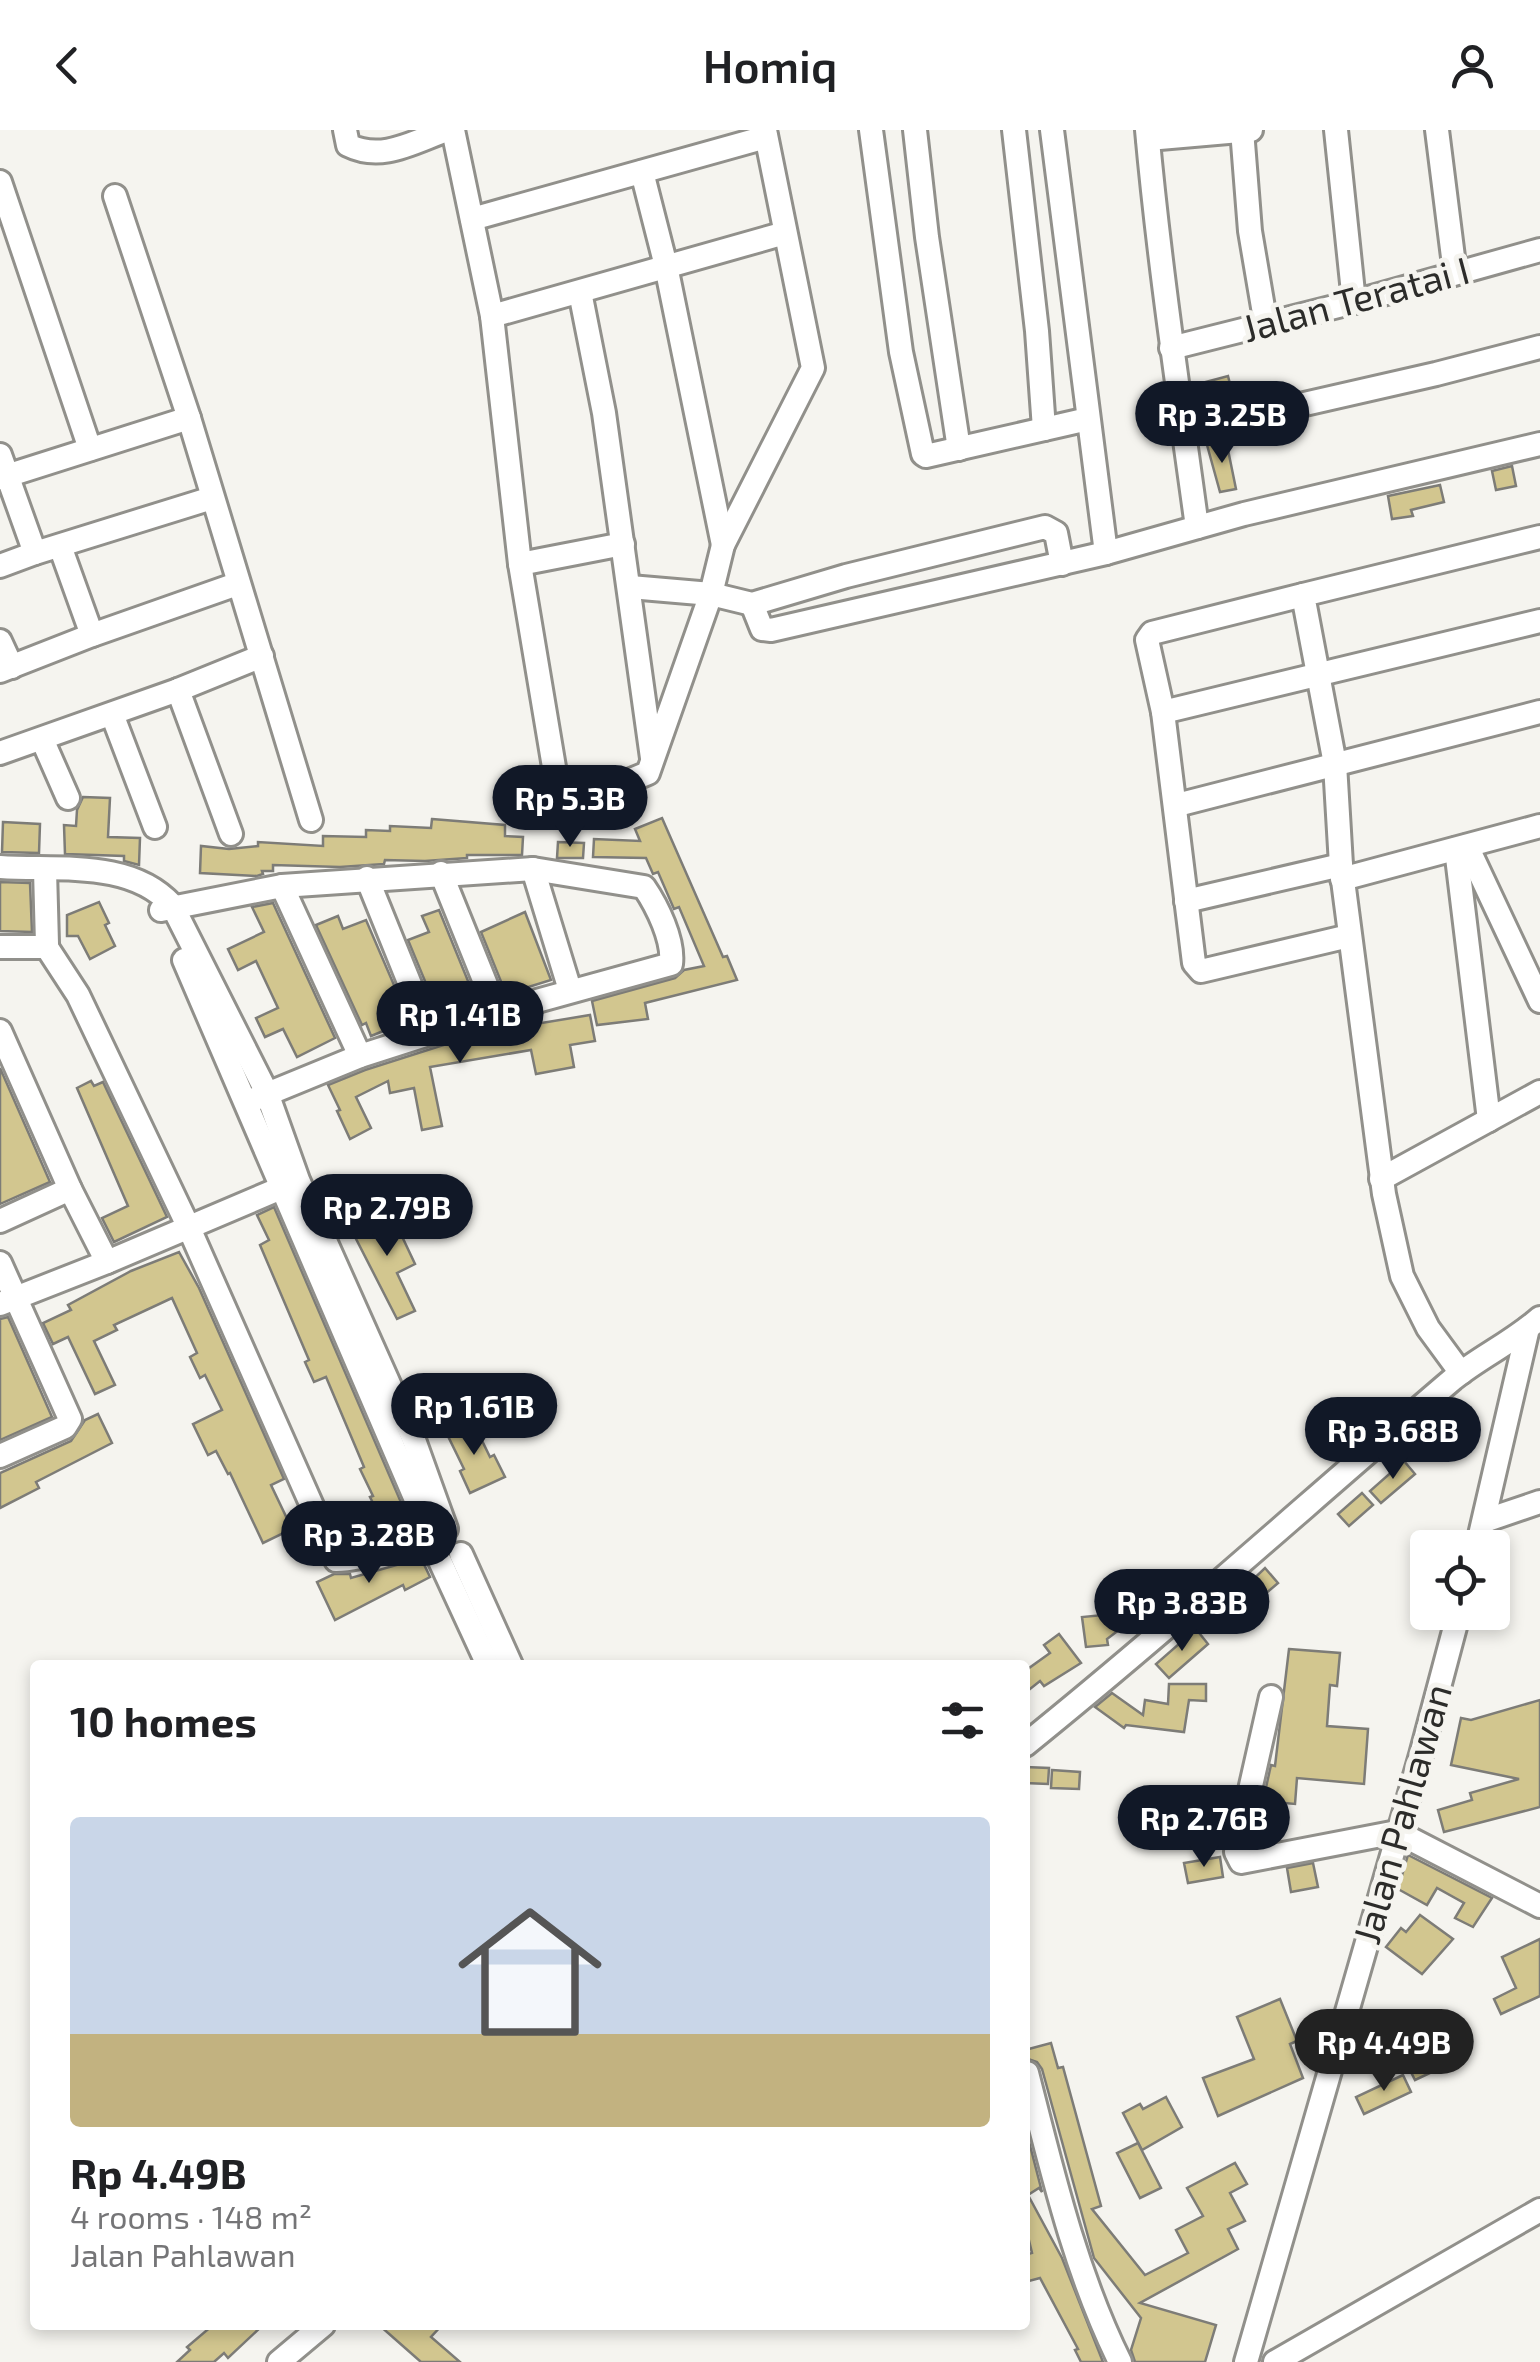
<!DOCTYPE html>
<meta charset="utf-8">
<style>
body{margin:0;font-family:"Exo 2",sans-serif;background:#f6f6f6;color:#202124;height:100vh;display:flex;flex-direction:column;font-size:38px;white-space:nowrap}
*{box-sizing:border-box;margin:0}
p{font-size:32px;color:#757577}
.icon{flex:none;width:55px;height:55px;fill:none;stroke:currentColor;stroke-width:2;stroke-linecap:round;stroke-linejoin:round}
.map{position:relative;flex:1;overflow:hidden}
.drawer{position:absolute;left:30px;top:1530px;width:1000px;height:670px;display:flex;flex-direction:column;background:#fff;border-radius:10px;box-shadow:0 5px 15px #0003}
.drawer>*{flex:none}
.buttons{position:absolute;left:1410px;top:1400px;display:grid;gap:20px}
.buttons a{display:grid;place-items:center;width:100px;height:100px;border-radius:10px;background:#fff;box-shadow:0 5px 15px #0003;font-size:50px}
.price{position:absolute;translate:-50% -85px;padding:0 22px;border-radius:35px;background:#111827;color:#fff;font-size:32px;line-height:65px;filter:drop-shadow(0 2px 5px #0008)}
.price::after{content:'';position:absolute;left:50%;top:60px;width:30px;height:22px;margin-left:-15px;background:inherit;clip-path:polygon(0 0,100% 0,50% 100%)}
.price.on{background:#222;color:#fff}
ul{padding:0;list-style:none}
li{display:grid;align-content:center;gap:20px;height:530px;padding:0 40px}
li+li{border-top:2px solid #e0e0e0}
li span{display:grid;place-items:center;height:310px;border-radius:10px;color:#555}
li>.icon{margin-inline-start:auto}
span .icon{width:180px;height:180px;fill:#fffc;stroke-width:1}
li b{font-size:42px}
h2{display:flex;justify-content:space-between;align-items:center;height:120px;padding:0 40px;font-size:42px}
header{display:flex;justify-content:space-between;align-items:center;height:130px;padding:0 40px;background:#fff;font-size:45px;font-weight:600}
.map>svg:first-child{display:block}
.building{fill:#d2c68f;stroke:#7d7c77;stroke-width:2.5}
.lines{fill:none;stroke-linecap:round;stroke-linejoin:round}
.minor-casing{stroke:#91908b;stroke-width:28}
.minor{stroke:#fff;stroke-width:22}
.labels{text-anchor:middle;stroke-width:10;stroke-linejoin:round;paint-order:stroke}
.street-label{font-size:38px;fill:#2c2c2a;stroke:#f5f4ef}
</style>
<header><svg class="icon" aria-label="back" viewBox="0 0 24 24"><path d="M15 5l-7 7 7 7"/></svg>Homiq<svg class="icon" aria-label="person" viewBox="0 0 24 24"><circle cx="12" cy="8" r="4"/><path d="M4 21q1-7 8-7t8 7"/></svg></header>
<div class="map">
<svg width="1540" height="2232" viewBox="0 0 1540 2232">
<rect width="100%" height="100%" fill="#f5f4ef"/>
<g class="building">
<path d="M 1228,246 L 1232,262 L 1210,268 L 1206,252 Z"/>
<path d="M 1226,310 L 1236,359 L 1220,362 L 1207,315 Z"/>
<path d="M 1512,336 L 1516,356 L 1496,360 L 1492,341 Z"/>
<path d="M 1440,355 L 1444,372 L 1411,380 L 1413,386 L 1392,389 L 1388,366 Z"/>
<path d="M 83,667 L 110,668 L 108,707 L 140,708 L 139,735 L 124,731 L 124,726 L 65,724 L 64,695 L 76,696 L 77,680 Z"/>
<path d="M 662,688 L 723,827 L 727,826 L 737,850 L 645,873 L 648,889 L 597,895 L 592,871 L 675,848 L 684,840 L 704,836 L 679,777 L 674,779 L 658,742 L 653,744 L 646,728 L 593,727 L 594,709 L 640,711 L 635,699 Z"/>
<path d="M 432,689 L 505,695 L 505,706 L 523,707 L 522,725 L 467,725 L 467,728 L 425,731 L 385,730 L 384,734 L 340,737 L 273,735 L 273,741 L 262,741 L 263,744 L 257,746 L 200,743 L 201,716 L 229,719 L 258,716 L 258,712 L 323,716 L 323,706 L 366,707 L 366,700 L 390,701 L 390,696 L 431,698 Z"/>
<path d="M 3,692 L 40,694 L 39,723 L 2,722 Z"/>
<path d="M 558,712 L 584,713 L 583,728 L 557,728 Z"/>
<path d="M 0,752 L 30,753 L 32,802 L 0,801 Z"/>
<path d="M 99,772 L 109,793 L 105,795 L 115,816 L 90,829 L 78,806 L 67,806 L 67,785 Z"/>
<path d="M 273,773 L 335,908 L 297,927 L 283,899 L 265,907 L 256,888 L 278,878 L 256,831 L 238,840 L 228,819 L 264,802 L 252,777 Z"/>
<path d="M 439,780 L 477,873 L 439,885 L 408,810 L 429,802 L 422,786 Z"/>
<path d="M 525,782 L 551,850 L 506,864 L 481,802 Z"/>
<path d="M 338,786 L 343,799 L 366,790 L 400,869 L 394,871 L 403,893 L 371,906 L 366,893 L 362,895 L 316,795 Z"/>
<path d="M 590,885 L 595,911 L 570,915 L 574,937 L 536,944 L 531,920 L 430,937 L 442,996 L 422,1000 L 414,958 L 390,963 L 388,951 L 356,967 L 371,998 L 350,1009 L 337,981 L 340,980 L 328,955 L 365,940 L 481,903 Z"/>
<path d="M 0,938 L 50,1052 L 0,1074 Z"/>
<path d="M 91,951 L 94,956 L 103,952 L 167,1087 L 114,1112 L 102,1088 L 128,1076 L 77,958 Z"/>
<path d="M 274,1077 L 409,1391 L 404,1393 L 407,1400 L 388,1404 L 370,1367 L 373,1366 L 360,1339 L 364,1337 L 326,1247 L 314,1252 L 305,1232 L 309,1230 L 260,1115 L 269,1110 L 257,1085 Z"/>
<path d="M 390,1081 L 415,1134 L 397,1143 L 415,1181 L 397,1189 L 351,1099 Z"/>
<path d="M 179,1122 L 199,1158 L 284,1349 L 271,1355 L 292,1399 L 263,1413 L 230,1343 L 228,1344 L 216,1321 L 208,1325 L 193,1294 L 222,1280 L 205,1245 L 200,1248 L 190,1227 L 197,1223 L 172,1168 L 114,1195 L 117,1200 L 94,1211 L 115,1255 L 95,1264 L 68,1207 L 53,1214 L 43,1193 L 71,1180 L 68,1175 L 131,1141 Z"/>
<path d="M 8,1187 L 52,1287 L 0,1310 L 0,1189 Z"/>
<path d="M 98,1284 L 112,1313 L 36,1352 L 39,1358 L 0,1378 L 0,1343 L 71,1311 L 85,1290 Z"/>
<path d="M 472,1290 L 490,1327 L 494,1325 L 505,1347 L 470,1363 L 460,1341 L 464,1339 L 446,1302 Z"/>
<path d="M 1404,1331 L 1415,1344 L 1381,1373 L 1370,1361 Z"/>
<path d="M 1362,1363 L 1373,1375 L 1349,1396 L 1338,1384 Z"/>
<path d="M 421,1428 L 430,1447 L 405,1460 L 403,1455 L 335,1490 L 317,1452 L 334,1444 L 350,1444 L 351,1448 Z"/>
<path d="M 1265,1438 L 1278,1453 L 1257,1471 L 1245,1457 Z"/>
<path d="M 1138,1447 L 1157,1471 L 1107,1509 L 1108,1515 L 1086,1517 L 1082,1487 L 1114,1484 L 1105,1472 Z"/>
<path d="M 1196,1499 L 1208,1514 L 1169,1548 L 1156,1534 Z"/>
<path d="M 1059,1504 L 1081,1533 L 1044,1556 L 1040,1551 L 1025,1563 L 1025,1541 L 1050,1523 L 1044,1515 Z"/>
<path d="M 1289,1519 L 1340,1523 L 1337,1556 L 1330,1555 L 1327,1596 L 1368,1599 L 1364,1654 L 1297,1648 L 1295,1674 L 1263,1671 L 1271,1635 L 1275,1636 Z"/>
<path d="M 1169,1554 L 1206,1554 L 1206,1571 L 1189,1570 L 1184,1602 L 1126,1595 L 1124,1598 L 1095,1577 L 1112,1563 L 1143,1585 L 1145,1570 L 1168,1574 Z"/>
<path d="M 1540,1570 L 1540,1677 L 1444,1702 L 1438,1680 L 1472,1670 L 1470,1663 L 1519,1649 L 1451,1635 L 1461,1588 L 1471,1590 Z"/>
<path d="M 1025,1637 L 1049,1638 L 1048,1654 L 1025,1653 Z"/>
<path d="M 1052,1640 L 1080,1642 L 1079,1659 L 1051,1658 Z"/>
<path d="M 1408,1725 L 1492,1768 L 1473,1797 L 1455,1788 L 1464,1773 L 1437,1758 L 1427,1775 L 1398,1759 Z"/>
<path d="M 1220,1727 L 1223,1747 L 1188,1753 L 1184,1733 Z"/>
<path d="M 1313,1733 L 1318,1757 L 1291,1762 L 1287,1738 Z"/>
<path d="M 1420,1785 L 1453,1809 L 1422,1844 L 1386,1817 L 1401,1798 L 1406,1802 Z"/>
<path d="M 1540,1809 L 1540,1866 L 1501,1884 L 1494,1869 L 1516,1858 L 1502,1827 Z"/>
<path d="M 1280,1869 L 1297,1911 L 1290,1914 L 1303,1948 L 1218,1986 L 1203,1948 L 1254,1929 L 1237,1887 Z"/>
<path d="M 1453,1905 L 1464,1927 L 1415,1950 L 1404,1928 Z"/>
<path d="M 1051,1913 L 1058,1938 L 1063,1937 L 1101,2076 L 1092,2079 L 1145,2145 L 1188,2123 L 1176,2100 L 1203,2086 L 1187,2058 L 1235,2033 L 1247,2054 L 1230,2063 L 1245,2091 L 1228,2099 L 1238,2119 L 1140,2173 L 1216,2195 L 1205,2232 L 1135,2232 L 1131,2220 L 1141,2188 L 1094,2128 L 1042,1939 L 1037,1932 L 1025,1928 L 1025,1920 Z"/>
<path d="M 1403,1945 L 1411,1962 L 1364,1984 L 1356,1967 Z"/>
<path d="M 1166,1967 L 1182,1997 L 1142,2020 L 1123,1983 L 1140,1974 L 1143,1979 Z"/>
<path d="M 1025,1996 L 1042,2062 L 1039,2058 L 1028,2065 L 1062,2128 L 1103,2232 L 1081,2232 L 1075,2220 L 1078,2219 L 1040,2148 L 1029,2151 L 1025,2125 L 1032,2123 L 1025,2094 Z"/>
<path d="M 1138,2013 L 1161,2058 L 1140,2068 L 1117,2023 Z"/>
<path d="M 213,2195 L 263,2195 L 228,2228 L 224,2223 L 214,2232 L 177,2232 L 190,2220 L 187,2217 Z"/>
<path d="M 379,2195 L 442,2195 L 431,2207 L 460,2232 L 421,2232 Z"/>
</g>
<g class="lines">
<defs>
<g id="minor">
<path d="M 345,0 L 348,15 C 382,32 413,12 447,0"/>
<path d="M 453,0 L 492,186 L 520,434 L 559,667"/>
<path d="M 871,0 L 901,222 L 923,324 L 926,326 L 1088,289"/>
<path d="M 915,0 L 927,107 L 959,319"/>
<path d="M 1014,0 L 1037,201 L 1044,299"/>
<path d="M 1052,0 L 1106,423 L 1244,384 L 1540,314"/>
<path d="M 1147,0 C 1159,133 1179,265 1197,397"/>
<path d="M 1242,0 L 1250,101 L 1266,195"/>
<path d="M 1336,0 L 1354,172"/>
<path d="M 1437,0 L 1455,143"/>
<path d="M 1148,9 L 1251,0"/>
<path d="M 642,42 L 666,136 L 723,415"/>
<path d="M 0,52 L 90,319"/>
<path d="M 472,89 L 766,7"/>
<path d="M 580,162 L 604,283 L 652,628"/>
<path d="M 492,186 L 785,103"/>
<path d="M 1171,218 L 1354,172 L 1540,120"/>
<path d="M 189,288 L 311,690"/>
<path d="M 1186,301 L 1436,244 L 1540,217"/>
<path d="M 0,325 L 35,423 L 212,368"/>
<path d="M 0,348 L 189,288 L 115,66"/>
<path d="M 60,416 L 92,505"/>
<path d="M 520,434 L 623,414"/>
<path d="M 0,436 L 35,423"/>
<path d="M 630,457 L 711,464 L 752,474 L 846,446 L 1045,397 L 1056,403 L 1062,434"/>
<path d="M 1303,465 L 1152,503 L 1147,510 L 1163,582 L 1194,833 L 1201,841 L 1349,806"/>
<path d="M 752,474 L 762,499 L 771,500 L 1106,423"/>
<path d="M 0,511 L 12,537"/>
<path d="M 0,541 L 92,505 L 237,454"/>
<path d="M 178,560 L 231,704"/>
<path d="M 1163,582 L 1540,491"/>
<path d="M 112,584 L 155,697"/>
<path d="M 42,609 L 68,668"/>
<path d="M 0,623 L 178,560 L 262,526"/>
<path d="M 539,672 L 624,653 L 648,643 L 711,464 L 723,415 L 813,238 L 765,0"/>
<path d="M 1177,675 L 1540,582"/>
<path d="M 1467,716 L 1540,871"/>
<path d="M 1456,719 L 1489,990"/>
<path d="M 0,737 C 58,741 130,729 172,775 L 267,963 L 298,1050 L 414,1310 L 446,1399"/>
<path d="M 533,739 L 570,860"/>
<path d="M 367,748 L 430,904"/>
<path d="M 1342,749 L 1540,696"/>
<path d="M 282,756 L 360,926"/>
<path d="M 1186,771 L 1341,735"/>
<path d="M 161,780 L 282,756 L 533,739 L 644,757 C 657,776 674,810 671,834 L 497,882"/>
<path d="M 46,816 L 78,865 L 189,1098 L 336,1430 C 367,1430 398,1412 429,1413"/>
<path d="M 0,817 L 43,817 L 47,814 L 45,740"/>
<path d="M 184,830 L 432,1407"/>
<path d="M 0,901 L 70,1059 L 107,1132 L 293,1053"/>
<path d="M 255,969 L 360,926 L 497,882 L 441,743"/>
<path d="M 1381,1049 L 1540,962"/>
<path d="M 0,1091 L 70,1059"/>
<path d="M 0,1133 L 70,1289 L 65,1297 L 0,1326"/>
<path d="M 0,1174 L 107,1132"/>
<path d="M 1461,1243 L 1428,1198 L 1402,1146 L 1384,1064 L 1341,735 L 1335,634 L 1303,465 L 1540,407"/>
<path d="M 1484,1391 L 1540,1372"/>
<path d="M 1477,1418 L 1528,1198"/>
<path d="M 461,1424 L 511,1535"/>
<path d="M 440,1431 L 488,1535"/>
<path d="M 1271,1567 L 1236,1722 L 1241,1732 L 1397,1702 L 1540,1776"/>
<path d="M 1025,1615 C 1171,1497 1310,1371 1453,1249 C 1480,1227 1513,1212 1540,1188"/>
<path d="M 1027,1943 C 1052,2041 1075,2141 1120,2232"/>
<path d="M 279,2232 L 323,2195"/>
<path d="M 1246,2232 L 1421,1625 L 1459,1482"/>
<path d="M 1275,2232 L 1540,2080"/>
</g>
</defs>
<use href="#minor" class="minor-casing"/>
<use href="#minor" class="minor"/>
</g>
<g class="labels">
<g class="street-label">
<text transform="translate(1356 170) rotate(-15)" y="13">Jalan Teratai I</text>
<text transform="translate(1403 1684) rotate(-74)" y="13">Jalan Pahlawan</text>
</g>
</g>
</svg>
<div class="buttons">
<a><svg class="icon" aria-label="locate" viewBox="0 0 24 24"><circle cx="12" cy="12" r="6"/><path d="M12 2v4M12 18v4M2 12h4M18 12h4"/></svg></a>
</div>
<b class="price" style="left:1222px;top:336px">Rp 3.25B</b>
<b class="price" style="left:570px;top:720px">Rp 5.3B</b>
<b class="price" style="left:460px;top:936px">Rp 1.41B</b>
<b class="price" style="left:387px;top:1129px">Rp 2.79B</b>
<b class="price" style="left:474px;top:1328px">Rp 1.61B</b>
<b class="price" style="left:1393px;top:1352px">Rp 3.68B</b>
<b class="price" style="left:369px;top:1456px">Rp 3.28B</b>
<b class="price" style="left:1182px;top:1524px">Rp 3.83B</b>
<b class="price" style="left:1204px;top:1740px">Rp 2.76B</b>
<b class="price on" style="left:1384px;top:1964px">Rp 4.49B</b>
<section class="drawer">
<h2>10 homes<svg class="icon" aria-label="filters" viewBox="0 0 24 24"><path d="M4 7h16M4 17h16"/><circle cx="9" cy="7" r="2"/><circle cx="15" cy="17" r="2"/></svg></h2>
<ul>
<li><span style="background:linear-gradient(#c9d6e8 70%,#c2b280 0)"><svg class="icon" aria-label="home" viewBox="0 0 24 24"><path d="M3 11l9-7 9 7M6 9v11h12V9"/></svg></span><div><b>Rp 4.49B</b><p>4 rooms · 148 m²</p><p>Jalan Pahlawan</p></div></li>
</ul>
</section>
</div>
